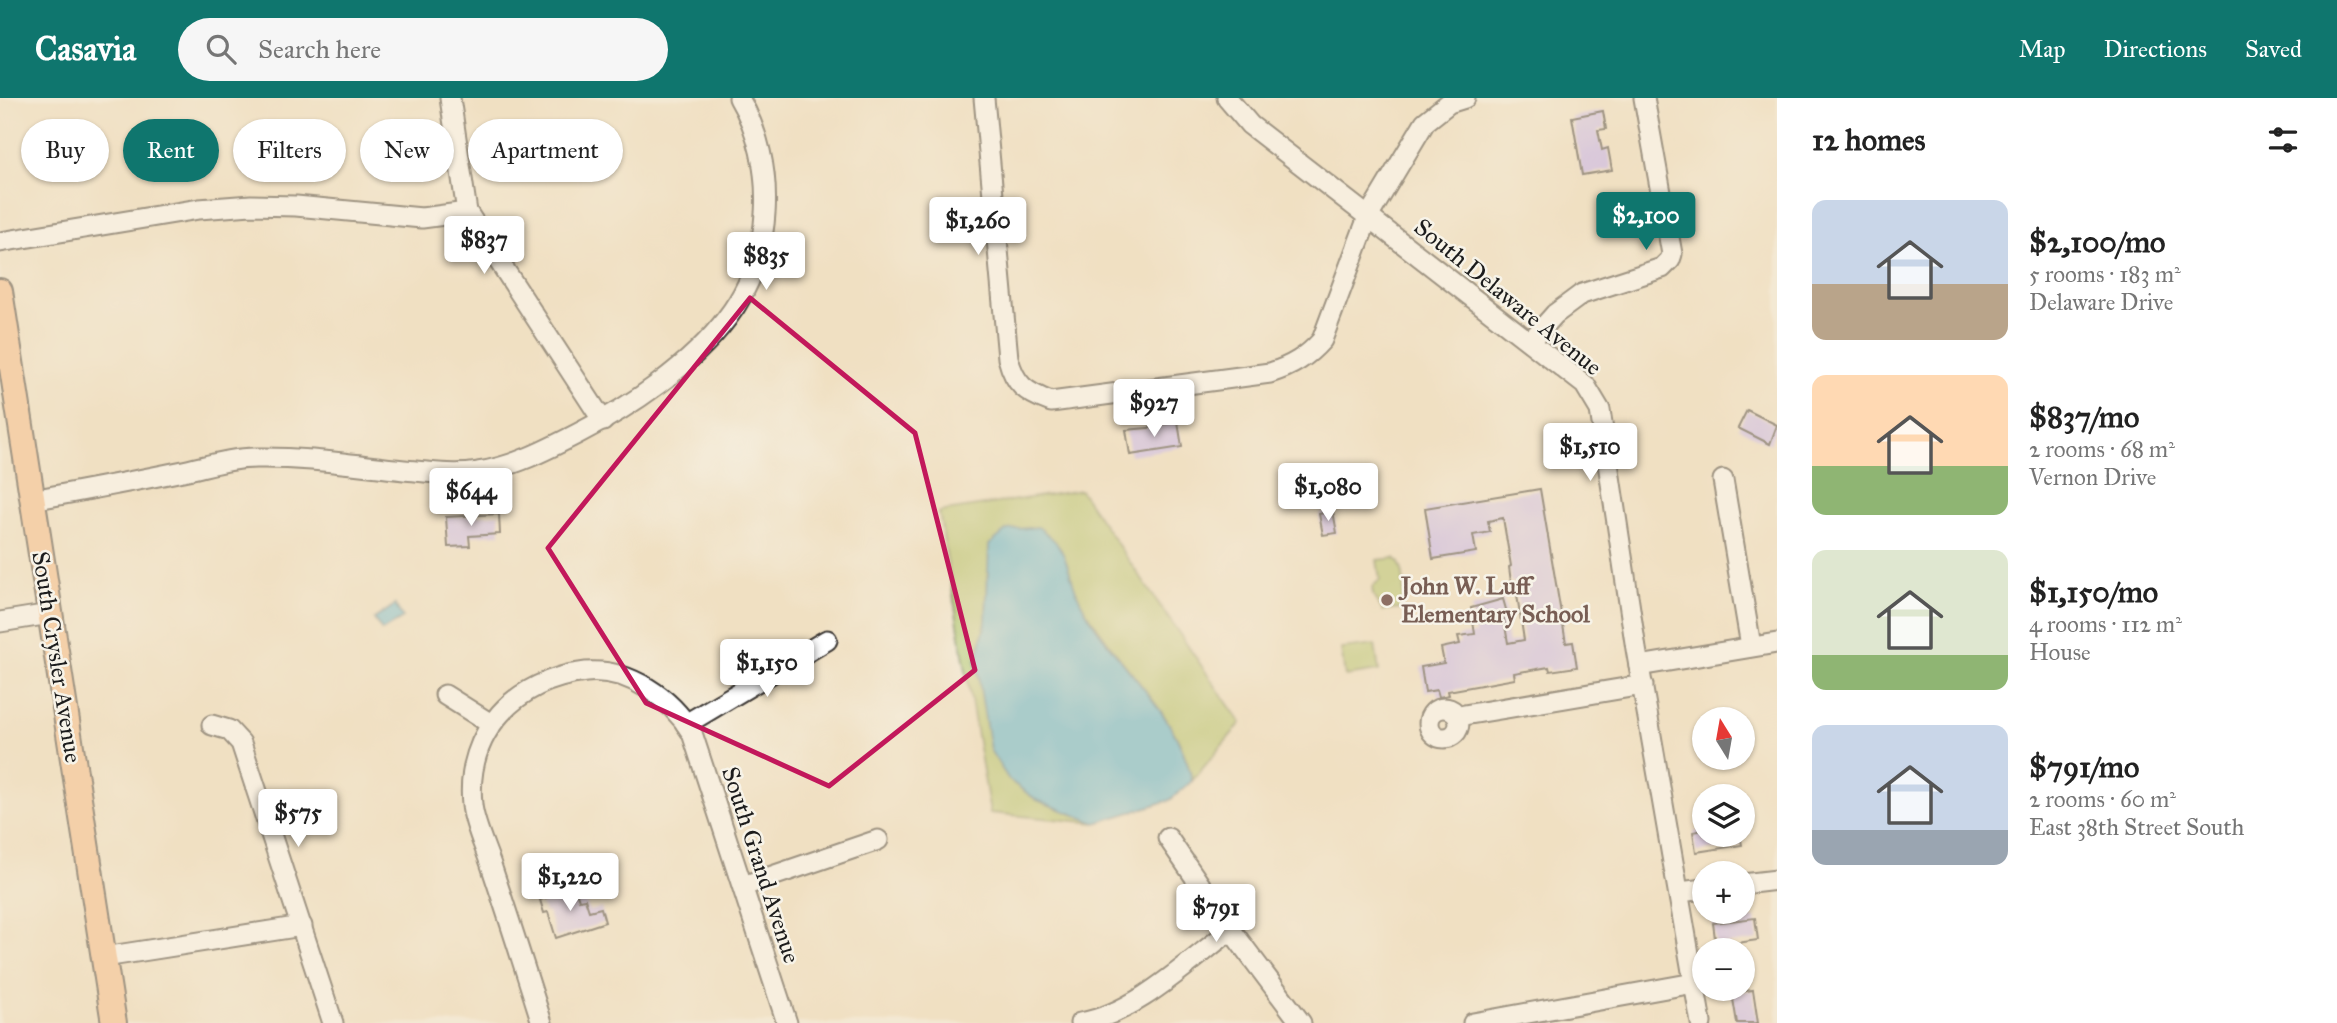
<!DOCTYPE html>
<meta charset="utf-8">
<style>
body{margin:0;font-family:"IM FELL Great Primer",serif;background:#f6f6f6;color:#222;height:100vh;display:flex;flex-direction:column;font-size:26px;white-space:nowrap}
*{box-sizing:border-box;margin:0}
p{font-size:23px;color:#767676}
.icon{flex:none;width:38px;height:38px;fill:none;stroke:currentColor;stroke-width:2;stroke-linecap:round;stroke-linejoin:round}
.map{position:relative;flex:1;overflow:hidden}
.panel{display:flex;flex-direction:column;background:#fff;width:560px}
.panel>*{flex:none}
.top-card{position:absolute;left:21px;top:21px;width:665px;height:63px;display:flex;gap:14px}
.needle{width:46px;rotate:349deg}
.fabs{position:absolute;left:1692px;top:609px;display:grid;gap:14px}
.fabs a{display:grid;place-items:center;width:63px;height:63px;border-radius:50%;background:#fff;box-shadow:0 2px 5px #0004;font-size:35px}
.price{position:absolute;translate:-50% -60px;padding:0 16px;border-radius:7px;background:#fff;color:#222;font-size:23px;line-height:46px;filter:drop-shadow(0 2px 4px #0008)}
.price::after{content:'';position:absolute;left:50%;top:42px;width:21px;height:16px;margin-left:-10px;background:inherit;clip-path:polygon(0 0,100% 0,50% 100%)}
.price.selected{background:#0f766e;color:#fff}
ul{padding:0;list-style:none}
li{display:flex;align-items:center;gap:21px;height:175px;padding:0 35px}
li span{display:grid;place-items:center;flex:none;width:196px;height:140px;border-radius:14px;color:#555}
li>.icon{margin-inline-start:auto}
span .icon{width:84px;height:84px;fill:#fffc;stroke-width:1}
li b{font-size:30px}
h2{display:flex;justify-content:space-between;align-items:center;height:84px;padding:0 35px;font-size:30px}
.tag{padding:0 24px;border-radius:32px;background:#fff;box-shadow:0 2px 5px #0004;font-size:24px;line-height:63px}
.tag.selected{background:#0f766e;color:#fff}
header{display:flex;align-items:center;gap:42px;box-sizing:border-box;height:98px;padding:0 35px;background:#0f766e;color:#fff}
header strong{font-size:33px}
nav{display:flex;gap:38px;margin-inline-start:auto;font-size:24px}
.search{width:490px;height:63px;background:#f6f6f6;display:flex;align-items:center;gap:18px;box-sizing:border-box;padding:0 24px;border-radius:38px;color:#767676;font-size:26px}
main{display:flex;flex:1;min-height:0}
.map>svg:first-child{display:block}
.green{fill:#afc266;stroke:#666f41;stroke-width:2}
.water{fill:#55b3d3;stroke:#386878;stroke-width:2}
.building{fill:#bdabf6}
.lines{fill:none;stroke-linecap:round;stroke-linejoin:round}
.minor-casing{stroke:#3c3935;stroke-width:23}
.major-casing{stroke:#3c3935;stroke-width:28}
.minor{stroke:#fff;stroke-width:19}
.major{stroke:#f9bc8a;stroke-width:24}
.marked{fill:none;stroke:#c2185b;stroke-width:5;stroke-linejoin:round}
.education-dot{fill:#8d6e63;stroke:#f7f3e8;stroke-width:2.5}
.labels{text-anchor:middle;stroke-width:5;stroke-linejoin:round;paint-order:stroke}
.street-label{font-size:24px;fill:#1c1c1c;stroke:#f7f3e8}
.education-label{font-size:24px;font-weight:bold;fill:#785e54;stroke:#f7f3e8;text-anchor:start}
</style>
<header>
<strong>Casavia</strong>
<div class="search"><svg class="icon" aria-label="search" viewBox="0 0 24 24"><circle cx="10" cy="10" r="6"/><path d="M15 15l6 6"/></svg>Search here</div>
<nav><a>Map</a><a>Directions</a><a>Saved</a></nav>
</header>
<main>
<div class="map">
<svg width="1777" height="925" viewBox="0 0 1777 925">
<rect width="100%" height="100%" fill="#f7f3e8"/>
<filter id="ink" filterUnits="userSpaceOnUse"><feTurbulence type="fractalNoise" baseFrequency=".0143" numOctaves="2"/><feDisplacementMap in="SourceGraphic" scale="14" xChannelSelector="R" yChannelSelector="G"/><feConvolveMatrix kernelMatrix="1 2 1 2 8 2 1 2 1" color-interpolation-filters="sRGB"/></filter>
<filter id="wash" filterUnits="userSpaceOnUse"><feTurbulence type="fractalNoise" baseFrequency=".00686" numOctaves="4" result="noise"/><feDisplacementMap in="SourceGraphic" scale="28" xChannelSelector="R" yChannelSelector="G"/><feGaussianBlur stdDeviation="1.57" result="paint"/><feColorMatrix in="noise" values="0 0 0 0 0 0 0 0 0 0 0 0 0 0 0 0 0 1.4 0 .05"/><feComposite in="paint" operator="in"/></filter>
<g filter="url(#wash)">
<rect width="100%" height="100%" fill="#f0e0c2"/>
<g class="green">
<path d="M 1080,392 L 1241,625 L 1192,683 C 1180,623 1140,590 1107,543 C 1098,530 1087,516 1080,503 C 1071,486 1066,466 1059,448 L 988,471 L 986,524 L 976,564 L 1009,682 L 1037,702 L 1096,725 L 990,715 L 939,414 Z"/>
<path d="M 1395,460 C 1407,471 1404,496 1402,511 L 1383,513 L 1373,497 L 1372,489 L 1380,482 L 1377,462 Z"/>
<path d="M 1375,547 L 1379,573 L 1345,578 L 1341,551 Z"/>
</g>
<g class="water">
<path d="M 1038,429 C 1045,434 1053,440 1058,447 C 1069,462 1071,485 1080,502 C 1112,567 1177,608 1192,683 L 1170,702 L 1096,725 L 1037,702 L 1009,682 L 990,652 L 976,564 L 986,524 L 989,447 L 1007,432 Z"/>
<path d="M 395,507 L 403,520 L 382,533 L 374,521 Z"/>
</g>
<g id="blocks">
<g class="building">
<path d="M 1603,13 L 1606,31 L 1598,32 L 1602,52 L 1608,50 L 1612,72 L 1582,77 L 1572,19 Z"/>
<path d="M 1747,312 L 1777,327 L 1770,346 L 1738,330 Z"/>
<path d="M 1178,324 L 1182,349 L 1130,357 L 1126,332 L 1160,329 L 1159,327 Z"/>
<path d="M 1540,391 L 1566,545 L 1573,544 L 1577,569 L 1550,573 L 1549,569 L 1514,575 L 1515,581 L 1448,593 L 1449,597 L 1439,599 L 1437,592 L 1425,594 L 1421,569 L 1444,565 L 1441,550 L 1460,546 L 1458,538 L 1475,536 L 1471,510 L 1503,501 L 1507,515 L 1503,516 L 1508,545 L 1524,542 L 1515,484 L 1511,484 L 1509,469 L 1511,468 L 1503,420 L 1488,423 L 1490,434 L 1473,437 L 1476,454 L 1433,461 L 1425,410 Z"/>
<path d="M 1333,413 L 1337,435 L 1323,437 L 1319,416 Z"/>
<path d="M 499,416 L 500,436 L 469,438 L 470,448 L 448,449 L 446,419 Z"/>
<path d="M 1704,732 L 1704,737 L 1740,737 L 1742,747 L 1696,754 L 1693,734 Z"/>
<path d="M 575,790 L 579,802 L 585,801 L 589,813 L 601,810 L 605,824 L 556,840 L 548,814 L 544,815 L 540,802 Z"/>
<path d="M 1755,820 L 1758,842 L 1716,848 L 1713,825 Z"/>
<path d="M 1753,892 L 1758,925 L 1737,925 L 1732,895 Z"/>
</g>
</g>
</g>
<g filter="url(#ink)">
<use href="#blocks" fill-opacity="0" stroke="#3c3935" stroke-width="2"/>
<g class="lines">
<defs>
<g id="minor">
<path d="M 450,0 L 467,114 L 603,323"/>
<path d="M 984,0 L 1008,260 C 1015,287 1025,294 1051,304 L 1270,275 C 1292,268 1307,259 1322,242 L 1368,119 L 1425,24 L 1449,5 L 1465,0"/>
<path d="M 1227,0 L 1250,27 L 1585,287 L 1600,312 L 1636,551 L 1701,925"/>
<path d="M 0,144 L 199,111 L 251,107 L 296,108 L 422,120 L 467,114"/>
<path d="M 1530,244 L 1555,216 L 1582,196 L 1662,170 L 1670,162 L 1672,156 L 1644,0"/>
<path d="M 1723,382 L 1751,548"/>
<path d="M 32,402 C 81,393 130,384 178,374 C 205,369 229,360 256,360 C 306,359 355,367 404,372 C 428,374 454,378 478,374 C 513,369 546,352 577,336 C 630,309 691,268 727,220 C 774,159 778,66 739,0"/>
<path d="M 0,524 L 50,516"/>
<path d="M 1639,568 L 1777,545"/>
<path d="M 445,597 L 491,626"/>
<circle cx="1444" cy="625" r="15"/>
<path d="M 1458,618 L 1643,587"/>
<path d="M 686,626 L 827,542"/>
<path d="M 212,627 L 229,632 L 241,645 L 333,925"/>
<path d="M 1168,740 L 1231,832 L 1301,925"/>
<path d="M 1743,786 L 1777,782"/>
<path d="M 743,788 L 878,742"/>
<path d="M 1680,794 L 1704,791"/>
<path d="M 104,859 L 302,828"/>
<path d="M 542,925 C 526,874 510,824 493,773 C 487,753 474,727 472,707 C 465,633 516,582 586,574 C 629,570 671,600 692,635 L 787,925"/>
<path d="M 1080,925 C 1135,916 1187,865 1231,832"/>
<path d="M 1473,925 L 1694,885"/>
</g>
<path id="major" d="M 0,193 L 114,925"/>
</defs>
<use href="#minor" class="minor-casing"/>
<use href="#major" class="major-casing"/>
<use href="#minor" class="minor"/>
<use href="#major" class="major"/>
</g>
</g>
<path d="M0 0H1777V925H0ZM 750,200 L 915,335 L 975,572 L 829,688 L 646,605 L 548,450 Z" fill="#f0e0c2" fill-opacity=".55" fill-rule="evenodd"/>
<path class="marked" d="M 750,200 L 915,335 L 975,572 L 829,688 L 646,605 L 548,450 Z"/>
<circle class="education-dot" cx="1387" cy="502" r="7"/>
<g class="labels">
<g class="street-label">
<text transform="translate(1508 199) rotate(39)" y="8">South Delaware Avenue</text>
<text transform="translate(57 559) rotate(81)" y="8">South Crysler Avenue</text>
<text transform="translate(761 767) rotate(72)" y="8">South Grand Avenue</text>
</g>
<g class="education-label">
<text x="1401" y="496">John W. Luff<tspan x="1401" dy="28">Elementary School</tspan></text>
</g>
</g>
</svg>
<div class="fabs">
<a><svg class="needle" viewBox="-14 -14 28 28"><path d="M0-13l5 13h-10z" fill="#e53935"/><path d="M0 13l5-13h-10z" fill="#767676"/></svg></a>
<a><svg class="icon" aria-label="layers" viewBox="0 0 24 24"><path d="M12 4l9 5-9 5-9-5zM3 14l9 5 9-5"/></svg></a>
<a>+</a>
<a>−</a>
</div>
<b class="price selected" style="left:1646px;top:154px">$2,100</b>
<b class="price" style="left:978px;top:159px">$1,260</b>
<b class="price" style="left:484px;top:178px">$837</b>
<b class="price" style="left:766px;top:194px">$835</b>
<b class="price" style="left:1154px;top:341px">$927</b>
<b class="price" style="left:1590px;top:385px">$1,510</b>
<b class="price" style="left:1328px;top:425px">$1,080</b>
<b class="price" style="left:471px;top:430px">$644</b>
<b class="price" style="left:767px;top:601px">$1,150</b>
<b class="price" style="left:298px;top:751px">$575</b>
<b class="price" style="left:570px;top:815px">$1,220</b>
<b class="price" style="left:1216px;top:846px">$791</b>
<div class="top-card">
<a class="tag">Buy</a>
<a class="tag selected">Rent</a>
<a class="tag">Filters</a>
<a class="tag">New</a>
<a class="tag">Apartment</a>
</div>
</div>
<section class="panel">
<h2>12 homes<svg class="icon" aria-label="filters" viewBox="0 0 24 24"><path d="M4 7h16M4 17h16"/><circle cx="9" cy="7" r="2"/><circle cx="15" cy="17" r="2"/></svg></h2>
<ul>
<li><span style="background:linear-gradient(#c9d6e8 60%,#b9a48a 0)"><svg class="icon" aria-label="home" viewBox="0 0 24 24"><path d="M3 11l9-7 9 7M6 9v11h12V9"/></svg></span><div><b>$2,100/mo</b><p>5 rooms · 183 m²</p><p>Delaware Drive</p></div></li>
<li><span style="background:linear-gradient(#ffd9b3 65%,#8fb573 0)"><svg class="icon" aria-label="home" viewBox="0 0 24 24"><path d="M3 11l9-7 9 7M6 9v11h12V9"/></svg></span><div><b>$837/mo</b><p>2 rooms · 68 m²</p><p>Vernon Drive</p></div></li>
<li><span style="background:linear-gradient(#dfe7d0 75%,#8fb573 0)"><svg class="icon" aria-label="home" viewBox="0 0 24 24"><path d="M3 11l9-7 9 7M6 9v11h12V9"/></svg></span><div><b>$1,150/mo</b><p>4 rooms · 112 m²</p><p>House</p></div></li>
<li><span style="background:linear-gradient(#c9d6e8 75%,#9aa5b1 0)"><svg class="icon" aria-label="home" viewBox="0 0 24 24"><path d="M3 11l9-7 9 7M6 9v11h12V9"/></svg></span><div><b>$791/mo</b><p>2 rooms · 60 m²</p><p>East 38th Street South</p></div></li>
</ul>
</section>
</main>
